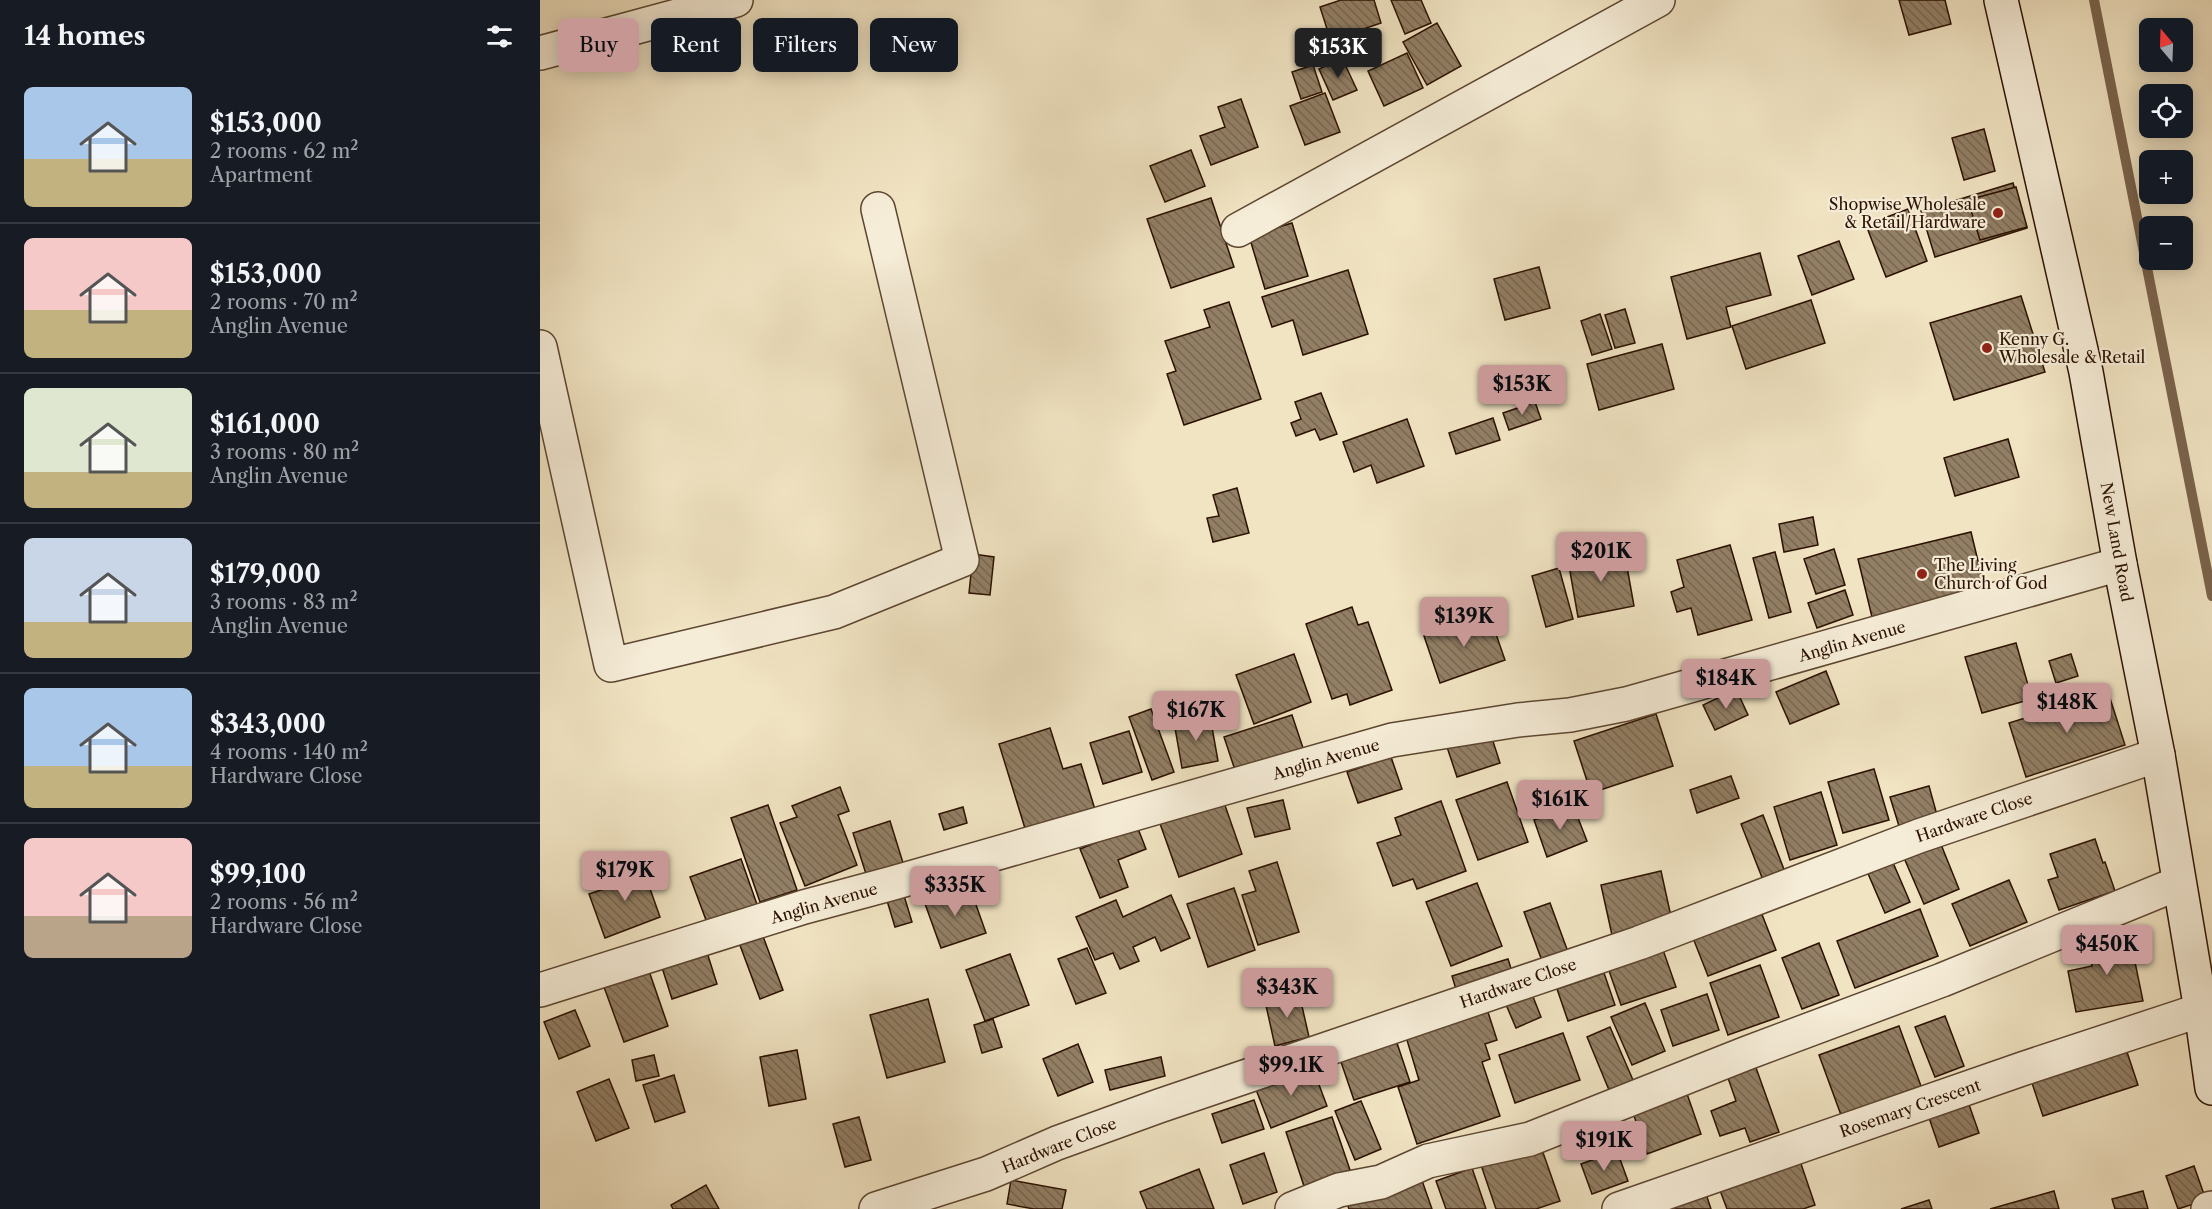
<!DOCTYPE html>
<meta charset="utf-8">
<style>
body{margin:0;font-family:"Libre Caslon Text",serif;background:#242831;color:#f1f3f6;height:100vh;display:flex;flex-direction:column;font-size:22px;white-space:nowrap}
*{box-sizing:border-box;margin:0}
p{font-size:20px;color:#9ea1a6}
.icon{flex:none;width:33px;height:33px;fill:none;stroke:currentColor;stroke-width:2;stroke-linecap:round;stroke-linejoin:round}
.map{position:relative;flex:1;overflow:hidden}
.sheet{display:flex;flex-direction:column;background:#171b24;width:540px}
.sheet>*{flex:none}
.top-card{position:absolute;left:18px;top:18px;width:570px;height:54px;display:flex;gap:12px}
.needle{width:39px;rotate:341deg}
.fabs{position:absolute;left:1599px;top:18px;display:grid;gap:12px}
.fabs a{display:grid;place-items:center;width:54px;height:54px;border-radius:9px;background:#171b24;box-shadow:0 3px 15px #0003;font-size:30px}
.price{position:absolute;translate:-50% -51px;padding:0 14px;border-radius:6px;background:#c59692;color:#111;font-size:20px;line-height:39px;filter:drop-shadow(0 2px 3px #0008)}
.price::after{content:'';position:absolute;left:50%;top:36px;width:18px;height:14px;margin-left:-9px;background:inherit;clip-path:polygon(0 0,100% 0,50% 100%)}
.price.current{background:#222;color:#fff}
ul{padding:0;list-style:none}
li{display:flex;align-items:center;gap:18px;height:150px;padding:0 24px}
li+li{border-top:2px solid #363941}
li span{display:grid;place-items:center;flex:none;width:168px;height:120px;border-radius:9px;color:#555}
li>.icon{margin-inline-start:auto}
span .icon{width:72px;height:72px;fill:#fffc;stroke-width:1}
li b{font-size:26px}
h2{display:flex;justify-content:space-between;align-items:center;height:72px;padding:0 24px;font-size:26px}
.pill{padding:0 21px;border-radius:9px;background:#171b24;box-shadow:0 3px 15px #0003;font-size:21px;line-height:54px}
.pill.current{background:#c59692;color:#111}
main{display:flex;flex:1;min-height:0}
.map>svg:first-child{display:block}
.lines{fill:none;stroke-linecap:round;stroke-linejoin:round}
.stream{stroke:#7a644d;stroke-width:10}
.building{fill:url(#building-back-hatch);stroke:#2c1100;stroke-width:1.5}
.street-casing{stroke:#5d4631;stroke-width:36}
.secondary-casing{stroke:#2c1100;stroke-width:36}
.street{stroke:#f6edd8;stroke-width:33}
.secondary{stroke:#f6edd8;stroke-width:33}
.poi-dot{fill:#8f2418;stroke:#f6edd8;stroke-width:2}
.labels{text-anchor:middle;stroke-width:4.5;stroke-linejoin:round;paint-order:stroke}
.poi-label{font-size:16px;fill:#2c1100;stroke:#f6edd8;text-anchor:start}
.street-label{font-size:16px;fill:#2c1100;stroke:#f6edd8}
</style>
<main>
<section class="sheet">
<h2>14 homes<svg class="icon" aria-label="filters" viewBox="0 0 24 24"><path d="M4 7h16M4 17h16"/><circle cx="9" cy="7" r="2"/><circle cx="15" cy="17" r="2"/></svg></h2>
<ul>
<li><span style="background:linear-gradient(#a9c7e8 60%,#c2b280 0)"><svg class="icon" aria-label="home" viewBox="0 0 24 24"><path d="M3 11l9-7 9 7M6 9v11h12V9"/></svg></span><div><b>$153,000</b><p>2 rooms · 62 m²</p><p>Apartment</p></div></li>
<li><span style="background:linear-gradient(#f6c9c9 60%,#c2b280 0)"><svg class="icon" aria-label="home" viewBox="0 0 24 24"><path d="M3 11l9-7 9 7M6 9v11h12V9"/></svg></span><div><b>$153,000</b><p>2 rooms · 70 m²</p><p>Anglin Avenue</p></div></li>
<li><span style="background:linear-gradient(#dfe7d0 70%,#c2b280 0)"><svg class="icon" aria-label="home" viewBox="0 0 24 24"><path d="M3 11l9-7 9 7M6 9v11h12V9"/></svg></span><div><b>$161,000</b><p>3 rooms · 80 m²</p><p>Anglin Avenue</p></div></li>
<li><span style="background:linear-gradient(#c9d6e8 70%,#c2b280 0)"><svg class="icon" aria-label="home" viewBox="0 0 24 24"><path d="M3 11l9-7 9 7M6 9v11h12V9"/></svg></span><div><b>$179,000</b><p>3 rooms · 83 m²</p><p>Anglin Avenue</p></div></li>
<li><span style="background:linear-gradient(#a9c7e8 65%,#c2b280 0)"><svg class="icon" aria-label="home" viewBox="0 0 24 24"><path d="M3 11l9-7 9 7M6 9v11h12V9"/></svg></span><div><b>$343,000</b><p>4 rooms · 140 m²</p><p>Hardware Close</p></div></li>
<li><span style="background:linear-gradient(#f6c9c9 65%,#b9a48a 0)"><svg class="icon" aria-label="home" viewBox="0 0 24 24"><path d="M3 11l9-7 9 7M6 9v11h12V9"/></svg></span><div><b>$99,100</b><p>2 rooms · 56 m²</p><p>Hardware Close</p></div></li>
</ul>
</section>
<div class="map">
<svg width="1672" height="1209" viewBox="0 0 1672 1209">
<defs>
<pattern id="building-back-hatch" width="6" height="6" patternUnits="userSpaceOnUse" patternTransform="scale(1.5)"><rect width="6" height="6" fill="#927f65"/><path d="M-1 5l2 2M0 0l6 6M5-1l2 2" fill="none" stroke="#776751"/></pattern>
</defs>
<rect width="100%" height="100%" fill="#f1e4c3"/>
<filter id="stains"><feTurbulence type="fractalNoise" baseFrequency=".00333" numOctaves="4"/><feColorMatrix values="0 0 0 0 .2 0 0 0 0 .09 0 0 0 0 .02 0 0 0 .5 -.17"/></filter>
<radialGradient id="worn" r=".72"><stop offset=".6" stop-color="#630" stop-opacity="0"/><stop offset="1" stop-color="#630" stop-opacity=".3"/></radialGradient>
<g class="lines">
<path class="stream" d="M 1554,0 L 1672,596"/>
</g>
<g class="building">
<path d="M 801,0 L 834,0 L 841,23 L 800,37 L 805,53 L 775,63 L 768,42 L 789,35 L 780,7 Z"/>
<path d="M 851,0 L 881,0 L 891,23 L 865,34 Z"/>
<path d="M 1359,0 L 1405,0 L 1411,24 L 1369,35 Z"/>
<path d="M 897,23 L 921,66 L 887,85 L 863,42 Z"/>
<path d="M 867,53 L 883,88 L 844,106 L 828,71 Z"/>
<path d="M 802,58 L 817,90 L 793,100 L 779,69 Z"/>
<path d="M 773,65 L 782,92 L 761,99 L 752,72 Z"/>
<path d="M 785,93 L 800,132 L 765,145 L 750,106 Z"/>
<path d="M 701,99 L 718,147 L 671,165 L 660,136 L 685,127 L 678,107 Z"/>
<path d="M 1444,129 L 1455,171 L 1424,180 L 1412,138 Z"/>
<path d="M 651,150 L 665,186 L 625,202 L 610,166 Z"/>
<path d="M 1473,183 L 1487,228 L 1395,257 L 1381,211 Z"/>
<path d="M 1476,187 L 1487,227 L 1440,240 L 1428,200 Z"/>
<path d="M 671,198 L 694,267 L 631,288 L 607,219 Z"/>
<path d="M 1368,209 L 1387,261 L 1346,277 L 1326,225 Z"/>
<path d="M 752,223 L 768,276 L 725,289 L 709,236 Z"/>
<path d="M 1299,241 L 1314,279 L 1272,295 L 1258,256 Z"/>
<path d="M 1220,253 L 1231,295 L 1186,307 L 1191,327 L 1147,339 L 1131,277 Z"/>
<path d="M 999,267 L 1010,308 L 965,320 L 954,279 Z"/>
<path d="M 808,270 L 828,334 L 763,355 L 753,320 L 732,327 L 722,297 Z"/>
<path d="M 1481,296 L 1505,372 L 1414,400 L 1390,323 Z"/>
<path d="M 1271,300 L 1285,343 L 1206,369 L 1192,326 Z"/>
<path d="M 689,302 L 721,399 L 644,425 L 627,374 L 636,371 L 625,341 L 670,327 L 664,310 Z"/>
<path d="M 1085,309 L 1095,343 L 1075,348 L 1065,315 Z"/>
<path d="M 1060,314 L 1072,349 L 1052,355 L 1041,321 Z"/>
<path d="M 1122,344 L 1134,389 L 1059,410 L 1047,364 Z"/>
<path d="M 781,393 L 797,434 L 780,440 L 775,429 L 756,436 L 751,423 L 761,419 L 755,402 Z"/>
<path d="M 995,402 L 1001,419 L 969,430 L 963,413 Z"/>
<path d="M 953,418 L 960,440 L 916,454 L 909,433 Z"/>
<path d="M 867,419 L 884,466 L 837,483 L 831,465 L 814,472 L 803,442 Z"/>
<path d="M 1468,439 L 1479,477 L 1415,496 L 1404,458 Z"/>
<path d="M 697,488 L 709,533 L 673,542 L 667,518 L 679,516 L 673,495 Z"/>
<path d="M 1273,517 L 1278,545 L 1244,552 L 1239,524 Z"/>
<path d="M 1431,532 L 1445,590 L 1332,617 L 1318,559 Z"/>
<path d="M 1190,545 L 1212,620 L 1158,635 L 1151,608 L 1137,612 L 1131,592 L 1144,587 L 1137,560 Z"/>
<path d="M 1294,549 L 1305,585 L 1276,594 L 1264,559 Z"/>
<path d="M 1084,550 L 1094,606 L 1038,617 L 1028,560 Z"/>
<path d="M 1235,552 L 1251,612 L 1229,618 L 1213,558 Z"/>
<path d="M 433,554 L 454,557 L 450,595 L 429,593 Z"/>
<path d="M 1019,568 L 1033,619 L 1006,627 L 992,576 Z"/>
<path d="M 1305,590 L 1313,615 L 1277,628 L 1268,603 Z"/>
<path d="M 812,607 L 818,625 L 828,622 L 852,690 L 810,705 L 807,694 L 792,699 L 766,624 Z"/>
<path d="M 949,614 L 965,660 L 900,683 L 884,636 Z"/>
<path d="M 1476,643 L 1492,699 L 1442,713 L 1425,657 Z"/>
<path d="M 754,654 L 771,702 L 714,724 L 696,675 Z"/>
<path d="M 1531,654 L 1538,676 L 1516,683 L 1509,661 Z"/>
<path d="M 1286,671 L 1299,704 L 1250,724 L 1236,692 Z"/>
<path d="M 1196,689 L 1208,715 L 1175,730 L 1163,705 Z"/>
<path d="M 1568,692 L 1585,745 L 1486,777 L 1469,723 Z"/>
<path d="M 611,709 L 634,772 L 612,780 L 589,717 Z"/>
<path d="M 1116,714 L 1133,766 L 1051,793 L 1034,741 Z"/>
<path d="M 752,715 L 765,754 L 697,776 L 684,737 Z"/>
<path d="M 670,716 L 678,761 L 642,768 L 634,722 Z"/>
<path d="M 510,728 L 523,769 L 541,764 L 557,816 L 488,838 L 459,744 Z"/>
<path d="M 589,731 L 602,772 L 563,784 L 550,743 Z"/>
<path d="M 950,732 L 960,763 L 917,777 L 907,747 Z"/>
<path d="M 851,757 L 862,789 L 818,803 L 807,772 Z"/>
<path d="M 1334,769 L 1349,820 L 1303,833 L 1288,782 Z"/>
<path d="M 1191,776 L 1199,798 L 1157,813 L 1150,790 Z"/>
<path d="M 967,782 L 988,842 L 938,860 L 916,800 Z"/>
<path d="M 1389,786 L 1397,815 L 1359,826 L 1350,797 Z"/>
<path d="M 300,787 L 309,811 L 298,815 L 317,865 L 265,886 L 240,823 L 257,817 L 252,806 Z"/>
<path d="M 1281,792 L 1297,845 L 1250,860 L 1234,807 Z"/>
<path d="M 681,794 L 702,854 L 639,877 L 618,818 Z"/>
<path d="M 743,800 L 750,829 L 715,837 L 707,808 Z"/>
<path d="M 901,801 L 926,871 L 877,889 L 873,879 L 853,886 L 837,843 L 861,835 L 855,818 Z"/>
<path d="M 228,805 L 257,890 L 220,902 L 191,818 Z"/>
<path d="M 1033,805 L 1047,841 L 1007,857 L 994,820 Z"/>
<path d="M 423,807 L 427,823 L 404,830 L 399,814 Z"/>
<path d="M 1223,815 L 1245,872 L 1223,880 L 1201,824 Z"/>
<path d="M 350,821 L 364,866 L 327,877 L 313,833 Z"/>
<path d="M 597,826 L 606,849 L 578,860 L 588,887 L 560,898 L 540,849 Z"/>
<path d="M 1555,839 L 1563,863 L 1565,862 L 1575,891 L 1519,910 L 1508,880 L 1518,877 L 1510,854 Z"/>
<path d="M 1400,842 L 1419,889 L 1384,904 L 1364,858 Z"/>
<path d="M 1351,858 L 1370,902 L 1345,913 L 1326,869 Z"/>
<path d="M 201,859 L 219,910 L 169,928 L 150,877 Z"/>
<path d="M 737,862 L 759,932 L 718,945 L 702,895 L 716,891 L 709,871 Z"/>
<path d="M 101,863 L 120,917 L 65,938 L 49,894 L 76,885 L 72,873 Z"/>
<path d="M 1121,871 L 1132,921 L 1072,935 L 1061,885 Z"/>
<path d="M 1469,880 L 1487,922 L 1430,946 L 1412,904 Z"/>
<path d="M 937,883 L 962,946 L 911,966 L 886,902 Z"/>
<path d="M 429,885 L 446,933 L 401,948 L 384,901 Z"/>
<path d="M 694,888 L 715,950 L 668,967 L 647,904 Z"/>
<path d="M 362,889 L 372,922 L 355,927 L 345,894 Z"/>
<path d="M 631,895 L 650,938 L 621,951 L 615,937 L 593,947 L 599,961 L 580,969 L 573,953 L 555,960 L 536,917 L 576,900 L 583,917 Z"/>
<path d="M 1010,903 L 1031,960 L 1005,969 L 984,912 Z"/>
<path d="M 1380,909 L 1398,956 L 1315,988 L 1297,941 Z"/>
<path d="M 1221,912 L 1236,950 L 1168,976 L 1153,938 Z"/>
<path d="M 221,931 L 243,990 L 220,999 L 198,940 Z"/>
<path d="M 1589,933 L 1603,1001 L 1536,1012 L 1528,971 L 1552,966 L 1548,941 Z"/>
<path d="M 1279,943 L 1299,995 L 1262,1009 L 1242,958 Z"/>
<path d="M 165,946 L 177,984 L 132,999 L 120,961 Z"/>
<path d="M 1122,947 L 1136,987 L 1081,1005 L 1067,965 Z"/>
<path d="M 547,948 L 566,993 L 536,1004 L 518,959 Z"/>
<path d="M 470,954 L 489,1005 L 445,1021 L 426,970 Z"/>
<path d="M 968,959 L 974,978 L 918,996 L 912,976 Z"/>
<path d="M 1220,965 L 1239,1017 L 1188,1035 L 1170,983 Z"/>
<path d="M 109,971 L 128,1026 L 84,1042 L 64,987 Z"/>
<path d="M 1064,973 L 1075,1005 L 1028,1021 L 1017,989 Z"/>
<path d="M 990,989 L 1001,1017 L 976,1028 L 964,1000 Z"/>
<path d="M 759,993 L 769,1037 L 735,1046 L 725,1001 Z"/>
<path d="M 1167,994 L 1179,1030 L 1133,1046 L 1121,1010 Z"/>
<path d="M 388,999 L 405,1062 L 347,1078 L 330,1015 Z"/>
<path d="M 945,1003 L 957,1040 L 945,1044 L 950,1059 L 942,1062 L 960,1116 L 877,1144 L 858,1087 L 879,1080 L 864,1030 Z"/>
<path d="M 1105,1003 L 1125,1051 L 1092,1065 L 1071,1017 Z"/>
<path d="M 35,1010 L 50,1046 L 19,1059 L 4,1022 Z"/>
<path d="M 1405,1016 L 1424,1066 L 1395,1077 L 1375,1027 Z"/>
<path d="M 453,1019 L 462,1047 L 442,1053 L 434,1025 Z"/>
<path d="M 1359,1026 L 1381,1086 L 1301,1115 L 1279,1055 Z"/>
<path d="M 1070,1027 L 1093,1080 L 1069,1090 L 1047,1037 Z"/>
<path d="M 1023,1033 L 1040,1080 L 975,1103 L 959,1055 Z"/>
<path d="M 856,1040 L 870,1082 L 814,1100 L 800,1059 Z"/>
<path d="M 1583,1040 L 1598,1085 L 1503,1116 L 1488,1071 Z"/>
<path d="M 538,1044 L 553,1082 L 518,1096 L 503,1059 Z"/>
<path d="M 257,1050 L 266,1099 L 229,1106 L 220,1057 Z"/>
<path d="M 114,1055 L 119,1076 L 96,1081 L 92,1060 Z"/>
<path d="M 621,1057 L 625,1076 L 570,1090 L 565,1070 Z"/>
<path d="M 1215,1065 L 1239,1132 L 1210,1142 L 1205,1128 L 1180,1136 L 1171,1111 L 1196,1101 L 1187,1075 Z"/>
<path d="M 772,1066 L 787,1106 L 731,1128 L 715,1087 Z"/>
<path d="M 134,1075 L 145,1112 L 115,1122 L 103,1085 Z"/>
<path d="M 69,1079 L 89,1128 L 56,1141 L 37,1092 Z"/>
<path d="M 1145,1088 L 1161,1134 L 1107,1154 L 1091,1107 Z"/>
<path d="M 1427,1099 L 1439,1133 L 1399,1147 L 1387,1112 Z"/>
<path d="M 714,1100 L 724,1129 L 682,1143 L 672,1114 Z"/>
<path d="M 821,1101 L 841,1149 L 815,1160 L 795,1111 Z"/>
<path d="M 319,1117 L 331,1160 L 305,1167 L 293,1124 Z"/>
<path d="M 792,1117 L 810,1170 L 764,1186 L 746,1132 Z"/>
<path d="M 1000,1144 L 1020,1201 L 996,1209 L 956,1209 L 941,1165 Z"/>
<path d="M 1077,1151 L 1088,1181 L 1052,1194 L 1041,1164 Z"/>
<path d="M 724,1153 L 737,1192 L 703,1204 L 690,1165 Z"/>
<path d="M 1259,1158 L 1275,1205 L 1263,1209 L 1187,1209 L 1178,1185 Z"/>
<path d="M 1654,1166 L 1666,1200 L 1638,1209 L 1626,1176 Z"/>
<path d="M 932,1168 L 946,1209 L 906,1209 L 896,1181 Z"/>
<path d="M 659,1169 L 674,1209 L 607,1209 L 600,1192 Z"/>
<path d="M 879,1172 L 892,1209 L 809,1209 L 805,1198 Z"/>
<path d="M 471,1180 L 526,1190 L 522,1209 L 494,1209 L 467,1204 Z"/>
<path d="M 166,1185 L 179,1209 L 133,1209 L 131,1205 Z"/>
<path d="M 1164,1188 L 1171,1209 L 1105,1209 Z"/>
<path d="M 1514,1191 L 1519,1209 L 1450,1209 Z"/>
<path d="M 1603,1191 L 1608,1209 L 1575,1209 L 1572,1199 Z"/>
<path d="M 1389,1200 L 1392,1209 L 1361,1209 Z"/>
</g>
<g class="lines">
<defs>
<g id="street">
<path d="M 0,53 L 196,0"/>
<path d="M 698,230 L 1118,0"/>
<path d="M 0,347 L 71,665 L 294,612 L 422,560 L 338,209"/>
<path d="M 0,990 L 264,907 L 353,883 L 852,740 L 978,720 L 1030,715 L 1086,704 L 1580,564"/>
<path d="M 336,1209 L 446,1174 L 517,1143 L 619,1106 L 1099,943 L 1379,836 L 1618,755"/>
<path d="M 752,1209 L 799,1190 L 841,1182 L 888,1161 L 990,1139 L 1207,1053 L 1402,980 L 1639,883"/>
<path d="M 1079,1209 L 1485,1068 L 1661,1010"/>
<path d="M 1668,1209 L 1672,1208"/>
</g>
<path id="secondary" d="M 1461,0 L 1546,372 L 1580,564 L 1618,755 L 1661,1010 L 1672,1088"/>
</defs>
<use href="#street" class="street-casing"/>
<use href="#secondary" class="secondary-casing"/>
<use href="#street" class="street"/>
<use href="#secondary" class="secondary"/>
</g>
<g class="poi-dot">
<circle cx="1458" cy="213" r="6"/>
<circle cx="1447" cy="348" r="6"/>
<circle cx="1382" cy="574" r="6"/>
</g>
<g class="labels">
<g class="poi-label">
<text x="1446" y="210" text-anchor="end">Shopwise Wholesale<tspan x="1446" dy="18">&amp; Retail/Hardware</tspan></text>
<text x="1459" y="345">Kenny G.<tspan x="1459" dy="18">Wholesale &amp; Retail</tspan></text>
<text x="1394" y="571">The Living<tspan x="1394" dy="18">Church of God</tspan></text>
</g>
<g class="street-label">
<text transform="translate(1577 542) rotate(80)" y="6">New Land Road</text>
<text transform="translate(1312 641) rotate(-16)" y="6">Anglin Avenue</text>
<text transform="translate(786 759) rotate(-16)" y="6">Anglin Avenue</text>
<text transform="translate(1434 817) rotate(-19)" y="6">Hardware Close</text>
<text transform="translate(284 903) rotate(-16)" y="6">Anglin Avenue</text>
<text transform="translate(978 983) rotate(-19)" y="6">Hardware Close</text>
<text transform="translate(1370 1108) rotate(-19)" y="6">Rosemary Crescent</text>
<text transform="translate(519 1145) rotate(-22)" y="6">Hardware Close</text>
</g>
</g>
<rect width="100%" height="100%" filter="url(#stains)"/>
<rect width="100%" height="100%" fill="url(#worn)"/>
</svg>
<div class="fabs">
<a><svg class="needle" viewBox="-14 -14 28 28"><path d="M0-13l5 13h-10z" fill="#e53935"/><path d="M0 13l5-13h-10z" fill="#9ea1a6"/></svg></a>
<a><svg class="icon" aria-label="locate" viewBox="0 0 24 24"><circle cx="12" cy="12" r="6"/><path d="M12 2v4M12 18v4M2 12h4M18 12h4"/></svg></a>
<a>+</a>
<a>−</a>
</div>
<b class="price current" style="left:798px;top:79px">$153K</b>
<b class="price" style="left:982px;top:416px">$153K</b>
<b class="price" style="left:1061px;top:583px">$201K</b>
<b class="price" style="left:924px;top:648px">$139K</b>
<b class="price" style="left:1186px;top:710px">$184K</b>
<b class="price" style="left:1527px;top:734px">$148K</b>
<b class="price" style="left:656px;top:742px">$167K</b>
<b class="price" style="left:1020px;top:831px">$161K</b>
<b class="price" style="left:85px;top:902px">$179K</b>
<b class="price" style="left:415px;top:917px">$335K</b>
<b class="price" style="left:1567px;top:976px">$450K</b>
<b class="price" style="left:747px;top:1019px">$343K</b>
<b class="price" style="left:751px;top:1097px">$99.1K</b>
<b class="price" style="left:1064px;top:1172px">$191K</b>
<div class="top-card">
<a class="pill current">Buy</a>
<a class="pill">Rent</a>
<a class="pill">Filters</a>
<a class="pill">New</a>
</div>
</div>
</main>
